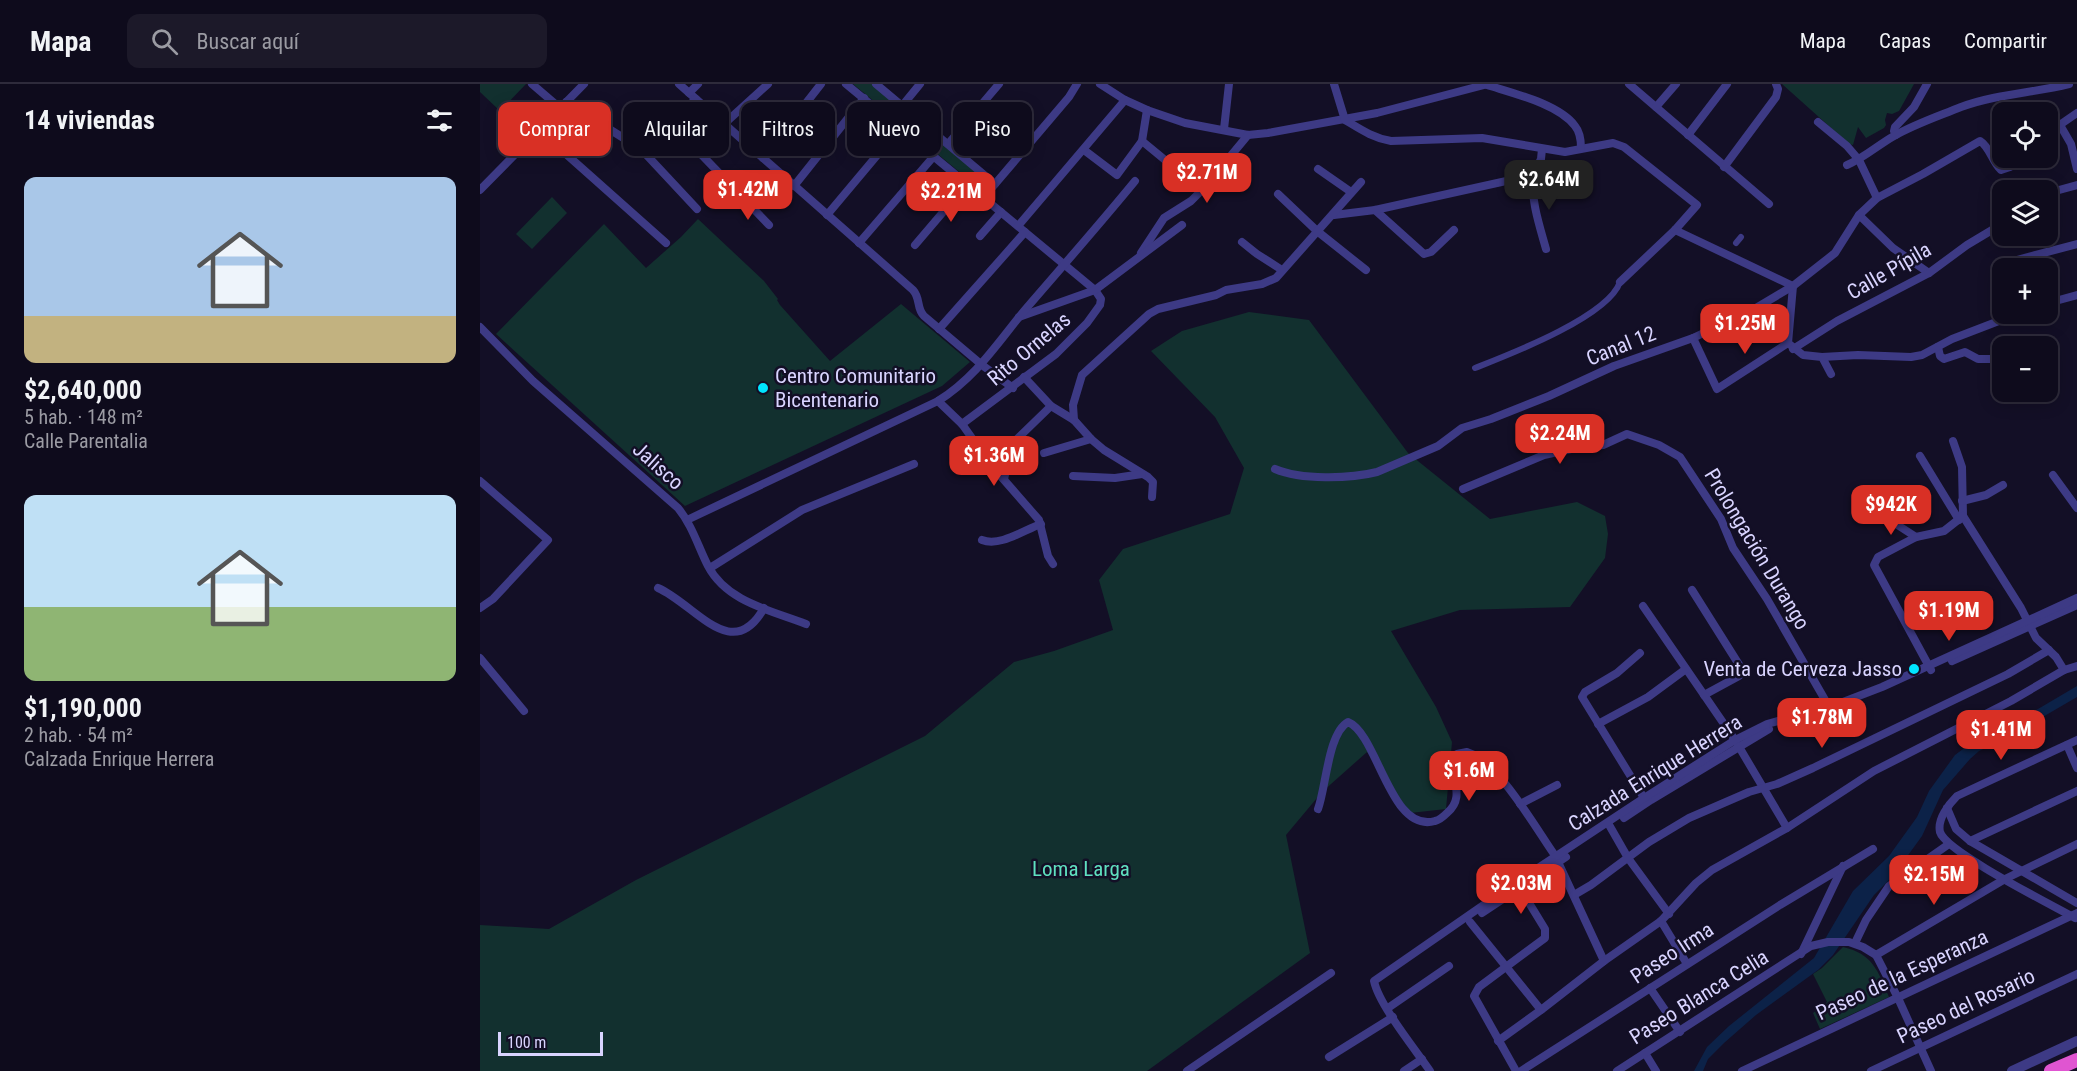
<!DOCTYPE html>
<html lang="es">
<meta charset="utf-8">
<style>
body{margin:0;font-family:"Roboto Condensed",sans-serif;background:#1c1929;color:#f1f3f6;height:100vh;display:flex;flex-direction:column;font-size:22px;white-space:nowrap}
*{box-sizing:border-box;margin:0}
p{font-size:20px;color:#9b9ba3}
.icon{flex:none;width:33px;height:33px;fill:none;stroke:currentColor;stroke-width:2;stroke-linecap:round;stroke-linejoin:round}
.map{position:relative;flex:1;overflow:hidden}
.sheet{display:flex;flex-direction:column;background:#0e0b1c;width:480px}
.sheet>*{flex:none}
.hud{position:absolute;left:18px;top:18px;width:570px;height:54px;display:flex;gap:12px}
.tools{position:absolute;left:1512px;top:18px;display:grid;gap:12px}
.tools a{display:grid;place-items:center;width:66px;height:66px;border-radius:12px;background:#0e0b1c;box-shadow:0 3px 15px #0003,0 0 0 2px #2e2b3b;font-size:30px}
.scale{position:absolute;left:18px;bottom:15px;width:105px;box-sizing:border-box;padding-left:6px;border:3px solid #d9d4ff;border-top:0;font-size:16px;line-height:21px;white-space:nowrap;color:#d9d4ff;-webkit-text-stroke:4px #130f26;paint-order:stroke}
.price{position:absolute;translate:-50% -51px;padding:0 14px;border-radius:12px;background:#d93025;color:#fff;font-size:20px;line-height:39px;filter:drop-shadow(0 2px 3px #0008)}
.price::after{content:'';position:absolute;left:50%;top:36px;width:18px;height:14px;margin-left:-9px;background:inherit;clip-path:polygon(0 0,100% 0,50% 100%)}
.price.current{background:#222;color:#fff}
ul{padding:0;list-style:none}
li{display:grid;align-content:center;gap:12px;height:318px;padding:0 24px}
li span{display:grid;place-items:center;height:186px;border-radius:12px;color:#555}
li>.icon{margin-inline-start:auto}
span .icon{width:108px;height:108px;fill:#fffc;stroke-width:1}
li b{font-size:26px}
h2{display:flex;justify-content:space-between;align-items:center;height:72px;padding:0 24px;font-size:26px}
.tag{padding:0 21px;border-radius:12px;background:#0e0b1c;box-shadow:0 3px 15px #0003,0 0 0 2px #2e2b3b;font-size:21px;line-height:54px}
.tag.current{background:#d93025;color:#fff}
header{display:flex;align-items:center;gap:36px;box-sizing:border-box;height:84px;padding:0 30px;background:#0e0b1c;border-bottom:2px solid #2e2b3b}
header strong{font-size:28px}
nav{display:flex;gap:33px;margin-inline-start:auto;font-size:21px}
.search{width:420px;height:54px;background:#1c1929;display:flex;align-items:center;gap:15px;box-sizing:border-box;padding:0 21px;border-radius:12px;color:#9b9ba3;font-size:22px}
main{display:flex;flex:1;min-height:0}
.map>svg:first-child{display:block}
.green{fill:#12302f}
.water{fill:#0c2248}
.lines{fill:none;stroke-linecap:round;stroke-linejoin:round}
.pedestrian{stroke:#3d3a85;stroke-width:6}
.minor{stroke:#3d3a85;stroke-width:8}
.tertiary{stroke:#3d3a85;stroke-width:10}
.trunk{stroke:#e055d1;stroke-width:14}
.poi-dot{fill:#00e5ff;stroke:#130f26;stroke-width:2}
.labels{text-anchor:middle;stroke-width:5;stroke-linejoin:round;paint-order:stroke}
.street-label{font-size:21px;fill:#d9d4ff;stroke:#130f26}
.poi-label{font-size:21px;fill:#d9d4ff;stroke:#130f26;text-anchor:start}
.park-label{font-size:21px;fill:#5fe0c0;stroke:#130f26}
</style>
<header>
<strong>Mapa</strong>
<div class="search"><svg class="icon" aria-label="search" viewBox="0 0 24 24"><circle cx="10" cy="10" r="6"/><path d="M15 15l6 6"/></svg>Buscar aquí</div>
<nav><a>Mapa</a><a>Capas</a><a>Compartir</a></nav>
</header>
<main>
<section class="sheet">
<h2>14 viviendas<svg class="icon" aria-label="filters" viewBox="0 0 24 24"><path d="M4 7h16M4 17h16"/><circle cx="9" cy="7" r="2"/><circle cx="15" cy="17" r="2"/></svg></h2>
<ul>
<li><span style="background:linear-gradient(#a9c7e8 75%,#c2b280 0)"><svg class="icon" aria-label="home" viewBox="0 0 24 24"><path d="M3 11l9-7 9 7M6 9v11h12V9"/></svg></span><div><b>$2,640,000</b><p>5 hab. · 148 m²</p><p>Calle Parentalia</p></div></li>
<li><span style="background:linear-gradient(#bfe0f5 60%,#8fb573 0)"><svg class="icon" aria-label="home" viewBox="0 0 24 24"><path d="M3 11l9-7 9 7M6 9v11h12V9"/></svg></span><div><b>$1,190,000</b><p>2 hab. · 54 m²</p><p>Calzada Enrique Herrera</p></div></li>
</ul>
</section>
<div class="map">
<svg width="1597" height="987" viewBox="0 0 1597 987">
<rect width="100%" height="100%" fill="#130f26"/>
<g class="green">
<path d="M 0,0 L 46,0 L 20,27 L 0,8 Z"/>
<path d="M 373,0 L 395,0 L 503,93 L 500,105 Z"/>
<path d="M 1302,0 L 1434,0 L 1419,27 L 1412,30 L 1407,29 L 1405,36 L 1406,41 L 1404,44 L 1386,54 L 1378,43 L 1373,61 L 1369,60 Z"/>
<path d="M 72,113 L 87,129 L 52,165 L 36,150 Z"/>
<path d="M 218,135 L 284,197 L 298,215 L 297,216 L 300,221 L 350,277 L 421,220 L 490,278 L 462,302 L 205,422 L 16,250 L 124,140 L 166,184 L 201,153 Z"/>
<path d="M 769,228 L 829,236 L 928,369 L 1010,435 L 1097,418 L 1125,432 L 1128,450 L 1125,474 L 1090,523 L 980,526 L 911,547 L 956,623 L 972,658 L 966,725 L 930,729 L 887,668 L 842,708 L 806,751 L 830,869 L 667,987 L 0,987 L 0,841 L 69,845 L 156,796 L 445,652 L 534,578 L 574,567 L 633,546 L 619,496 L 643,465 L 750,430 L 764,384 L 735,333 L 671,267 L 702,247 Z"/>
<path d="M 1363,863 C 1393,870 1398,887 1409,913 L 1340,945 L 1333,929 L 1347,918 L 1333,890 L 1342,884 Z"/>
</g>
<path class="water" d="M 1597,602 L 1597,613 L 1527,654 L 1499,667 L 1490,675 L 1463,706 L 1442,752 L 1413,792 L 1394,811 L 1353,871 L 1338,886 L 1276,931 L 1244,959 L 1228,975 L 1223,987 L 1214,987 L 1227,963 L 1249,942 L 1334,874 L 1373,807 L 1409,772 L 1437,733 L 1449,707 L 1475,671 L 1495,656 L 1558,625 Z"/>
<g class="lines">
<g class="pedestrian">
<path d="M 1256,159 L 1261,153"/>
<path d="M 995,284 C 1028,271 1128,233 1140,198"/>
</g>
<g class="minor">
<path d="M 52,0 L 80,24"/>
<path d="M 199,0 L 433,206 C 441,215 436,224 444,232 L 502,281 L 533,304"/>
<path d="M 366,0 L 615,206 L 621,215 L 620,221 L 607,239 L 576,270 L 482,340"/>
<path d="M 396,0 L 515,100"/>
<path d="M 620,0 L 645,16 L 667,26 L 705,39 L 768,51 L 788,49 L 897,29 L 1008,0"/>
<path d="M 854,0 L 865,36 C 880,45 893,54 911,57 L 1002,54 L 1085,68 L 1133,59 L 1144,63 L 1217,121 L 1195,146 L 1140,198"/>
<path d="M 1149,0 L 1289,120"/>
<path d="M 1007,1 C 1032,9 1079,20 1095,42 C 1100,48 1101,56 1101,64"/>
<path d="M 209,9 L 218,0"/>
<path d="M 86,18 L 161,65 L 217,125"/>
<path d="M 422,22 L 440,0"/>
<path d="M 1176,23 L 1196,0"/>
<path d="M 191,39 L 289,141"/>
<path d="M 244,40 L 288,0"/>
<path d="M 1580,41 L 1591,60 L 1597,85"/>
<path d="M 744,45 L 749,0"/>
<path d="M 59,46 L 186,159"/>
<path d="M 1568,49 L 1597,29"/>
<path d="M 1208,51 L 1247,0"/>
<path d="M 1416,51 L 1414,47 L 1415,43 L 1434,23 L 1447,0"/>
<path d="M 662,57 L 696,85"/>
<path d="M 468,60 L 519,0"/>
<path d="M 161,65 L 216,15"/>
<path d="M 604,66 L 637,91 L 662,57 L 667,26"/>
<path d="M 283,74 L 341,0"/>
<path d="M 1367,81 C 1384,74 1398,61 1414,52 C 1435,40 1459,32 1481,23 C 1516,10 1553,9 1589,0"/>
<path d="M 1244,83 L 1296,13 L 1298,5 L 1296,0"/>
<path d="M 838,85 L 871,108"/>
<path d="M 1053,91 C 1051,117 1059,140 1066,165"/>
<path d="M 314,102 L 384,14"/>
<path d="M 0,106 L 104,0"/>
<path d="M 1568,109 L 1597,101"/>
<path d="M 798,110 L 837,147 L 886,186"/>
<path d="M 504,113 L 589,13 L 597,0"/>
<path d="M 1397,114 L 1443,90 L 1500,57 C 1510,63 1512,78 1521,86 L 1530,83 L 1540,74"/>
<path d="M 265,115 L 296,87"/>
<path d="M 895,126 L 944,170 L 951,168 L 974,146"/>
<path d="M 347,131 L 420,44"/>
<path d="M 854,131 L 895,126 L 1053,91 L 1061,75 L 1062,65"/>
<path d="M 1379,131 L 1413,164 L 1449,189"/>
<path d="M 538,142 L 645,16"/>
<path d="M 1195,146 L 1313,202 L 1308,259 L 1323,271 L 1342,273 L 1351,290"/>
<path d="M 500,152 L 521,128"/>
<path d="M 762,158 L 777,170 L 802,186"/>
<path d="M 379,159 L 454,72"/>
<path d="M 435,161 L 487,100"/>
<path d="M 661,169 L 684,134 L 711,117 L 724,104 L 768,51"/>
<path d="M 1522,180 L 1597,160"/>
<path d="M 1568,219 L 1597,211"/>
<path d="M 539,233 L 615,206 L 702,141"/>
<path d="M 0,243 L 53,297 L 198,424 C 212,441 218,462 228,482 C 247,518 290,526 326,540"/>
<path d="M 459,245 L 545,148"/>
<path d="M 1213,254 L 1237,305 L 1308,259"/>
<path d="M 1458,263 L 1460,272 L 1464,275 L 1485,268 L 1498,275 L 1516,275 L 1522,278"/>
<path d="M 1313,265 L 1357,237 L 1449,189 L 1487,161 L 1522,140"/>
<path d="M 1342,273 L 1378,271 L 1431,273 L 1442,271 L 1472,255 L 1537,230"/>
<path d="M 544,293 L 571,322 L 594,336 L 611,355 L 624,366 L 668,393 L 673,398 L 672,413"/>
<path d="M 458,317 L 482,340 L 511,381 L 559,436 L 568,472 L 573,480"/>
<path d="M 594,336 L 593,321 L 602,291 L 669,230 L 678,225 L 736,211 L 746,206 L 782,200 L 796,194 L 881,98"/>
<path d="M 1473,357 L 1482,383 L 1483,432 L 1541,524 L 1556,554 L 1576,573 L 1584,586"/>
<path d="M 564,369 L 611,355"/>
<path d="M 1440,372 L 1479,436"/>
<path d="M 795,385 C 821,396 869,395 897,388 L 958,362 L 982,344 L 1011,335 L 1069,312 L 1134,282 L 1213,254 L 1276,224 L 1313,202 L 1355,169 L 1379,131 L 1397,114 L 1379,76 L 1367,62 L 1338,38"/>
<path d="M 1573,391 L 1597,424"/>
<path d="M 593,392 L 635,394 L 662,390"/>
<path d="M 524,395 L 531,365 L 537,355 L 571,322"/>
<path d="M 0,397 L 68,456 L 13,515 L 0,524"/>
<path d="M 983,405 L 1064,371 L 1091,365 L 1123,361 L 1147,350 L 1179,361 L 1200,373 L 1241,435 L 1253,464 L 1287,515 L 1352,628"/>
<path d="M 1482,417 L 1506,411 L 1523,401"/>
<path d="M 1399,429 L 1436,453"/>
<path d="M 207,436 L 458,317 C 496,293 516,261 544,227 C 581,184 619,141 655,97"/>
<path d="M 502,456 C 520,463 544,446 561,440"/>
<path d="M 230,484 L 322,426 L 434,380"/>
<path d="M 178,504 C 215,520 252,581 284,524"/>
<path d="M 1212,506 L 1263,587 L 1259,592 L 1224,611"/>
<path d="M 1163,522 L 1255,656 L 1307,744"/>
<path d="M 1160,569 L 1137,589 L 1105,608 L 1102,613 L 1164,714"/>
<path d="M 0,574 L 44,627"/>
<path d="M 1472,577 L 1597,521"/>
<path d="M 1451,586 L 1394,481 L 1398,473 L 1436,453 L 1464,447 L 1483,432"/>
<path d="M 1118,640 L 1168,613 L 1206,585"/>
<path d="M 1587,661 L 1597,684"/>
<path d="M 1040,720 L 1077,701"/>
<path d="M 1467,724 L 1476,745 L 1490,757 L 1597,819"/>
<path d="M 838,725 C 846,704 848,649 868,638 C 898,650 910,750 955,737 C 960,736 964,732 967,729 C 985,714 972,697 973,677 L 977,670 L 987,668 C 1019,678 1056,745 1076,773"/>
<path d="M 1144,734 L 1171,716 L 1289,645"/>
<path d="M 1128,739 L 1148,774 L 1189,830"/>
<path d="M 1490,757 L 1597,707"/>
<path d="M 1078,778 L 1124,877"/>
<path d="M 1094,811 L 1111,801 L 1169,758 L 1209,734 L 1269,708 L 1297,700 L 1333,684 L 1528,590 L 1569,566"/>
<path d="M 1002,829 L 1086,773"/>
<path d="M 1595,834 C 1572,821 1466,768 1460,748 C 1457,735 1469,720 1477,712 L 1597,656"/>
<path d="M 1181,837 L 1207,880"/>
<path d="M 990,838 L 1061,926"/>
<path d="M 1375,859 L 1386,836 L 1409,802 L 1469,760"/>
<path d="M 1321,870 L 1363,782"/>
<path d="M 1396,871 L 1525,795 L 1597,760"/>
<path d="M 1170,904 L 1200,948"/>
<path d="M 908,924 L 969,882"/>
<path d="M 1018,957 L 1061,926 L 1124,877 L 1181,837 L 1216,799 L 1232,786 L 1307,744 L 1394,687 L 1531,617 L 1584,586 L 1597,582"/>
<path d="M 1165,969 L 1176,987"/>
<path d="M 849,973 L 913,933"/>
<path d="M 707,987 L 851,889"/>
<path d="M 924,987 L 942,975"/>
<path d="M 950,987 C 935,965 899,921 894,897 L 1028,804 L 1164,714 L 1255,656 L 1287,640 L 1350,623 L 1402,603 L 1597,514"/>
<path d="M 1036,987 L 994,912 L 999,903 L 1065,854 L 1065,845 L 1040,804"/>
<path d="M 1041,987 L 1300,821 L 1393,765"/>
<path d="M 1137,987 L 1331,862 L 1348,858 L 1369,858 L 1383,863 L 1396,871 L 1418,914 L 1451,987"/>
<path d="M 1262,987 L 1597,829"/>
<path d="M 1391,987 L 1597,890"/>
</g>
<path class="tertiary" d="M 1532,987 L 1597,957"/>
<path class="trunk" d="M 1571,987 L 1597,976"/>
</g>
<g class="poi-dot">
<circle cx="283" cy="304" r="6"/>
<circle cx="1434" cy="585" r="6"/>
</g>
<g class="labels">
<g class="street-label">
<text transform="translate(1409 187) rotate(-30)" y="7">Calle Pípila</text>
<text transform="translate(1141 262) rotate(-22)" y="7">Canal 12</text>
<text transform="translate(549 265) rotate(-40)" y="7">Rito Ornelas</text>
<text transform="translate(178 382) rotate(42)" y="7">Jalisco</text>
<text transform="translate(1277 465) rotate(59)" y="7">Prolongación Durango</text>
<text transform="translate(1175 689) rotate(-32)" y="7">Calzada Enrique Herrera</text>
<text transform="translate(1192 869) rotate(-33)" y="7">Paseo Irma</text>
<text transform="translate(1422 891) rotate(-25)" y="7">Paseo de la Esperanza</text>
<text transform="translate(1219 913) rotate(-32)" y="7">Paseo Blanca Celia</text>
<text transform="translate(1486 922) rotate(-25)" y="7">Paseo del Rosario</text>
</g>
<g class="poi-label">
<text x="295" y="299">Centro Comunitario<tspan x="295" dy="24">Bicentenario</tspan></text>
<text x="1422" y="592" text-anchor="end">Venta de Cerveza Jasso</text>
</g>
<g class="park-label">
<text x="601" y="792">Loma Larga</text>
</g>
</g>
</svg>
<div class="tools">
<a><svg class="icon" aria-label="locate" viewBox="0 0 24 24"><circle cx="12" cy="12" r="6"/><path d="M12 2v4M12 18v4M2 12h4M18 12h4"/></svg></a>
<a><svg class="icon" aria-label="layers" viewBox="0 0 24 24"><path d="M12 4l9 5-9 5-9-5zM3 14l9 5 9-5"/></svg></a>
<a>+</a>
<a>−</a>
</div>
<div class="scale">100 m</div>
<b class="price" style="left:727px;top:120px">$2.71M</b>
<b class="price current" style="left:1069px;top:127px">$2.64M</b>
<b class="price" style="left:268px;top:137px">$1.42M</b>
<b class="price" style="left:471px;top:139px">$2.21M</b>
<b class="price" style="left:1265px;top:271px">$1.25M</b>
<b class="price" style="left:1080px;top:381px">$2.24M</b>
<b class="price" style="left:514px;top:403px">$1.36M</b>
<b class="price" style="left:1411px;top:452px">$942K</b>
<b class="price" style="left:1469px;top:558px">$1.19M</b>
<b class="price" style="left:1342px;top:665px">$1.78M</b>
<b class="price" style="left:1521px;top:677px">$1.41M</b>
<b class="price" style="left:989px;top:718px">$1.6M</b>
<b class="price" style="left:1454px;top:822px">$2.15M</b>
<b class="price" style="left:1041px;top:831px">$2.03M</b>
<div class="hud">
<a class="tag current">Comprar</a>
<a class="tag">Alquilar</a>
<a class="tag">Filtros</a>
<a class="tag">Nuevo</a>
<a class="tag">Piso</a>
</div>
</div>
</main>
